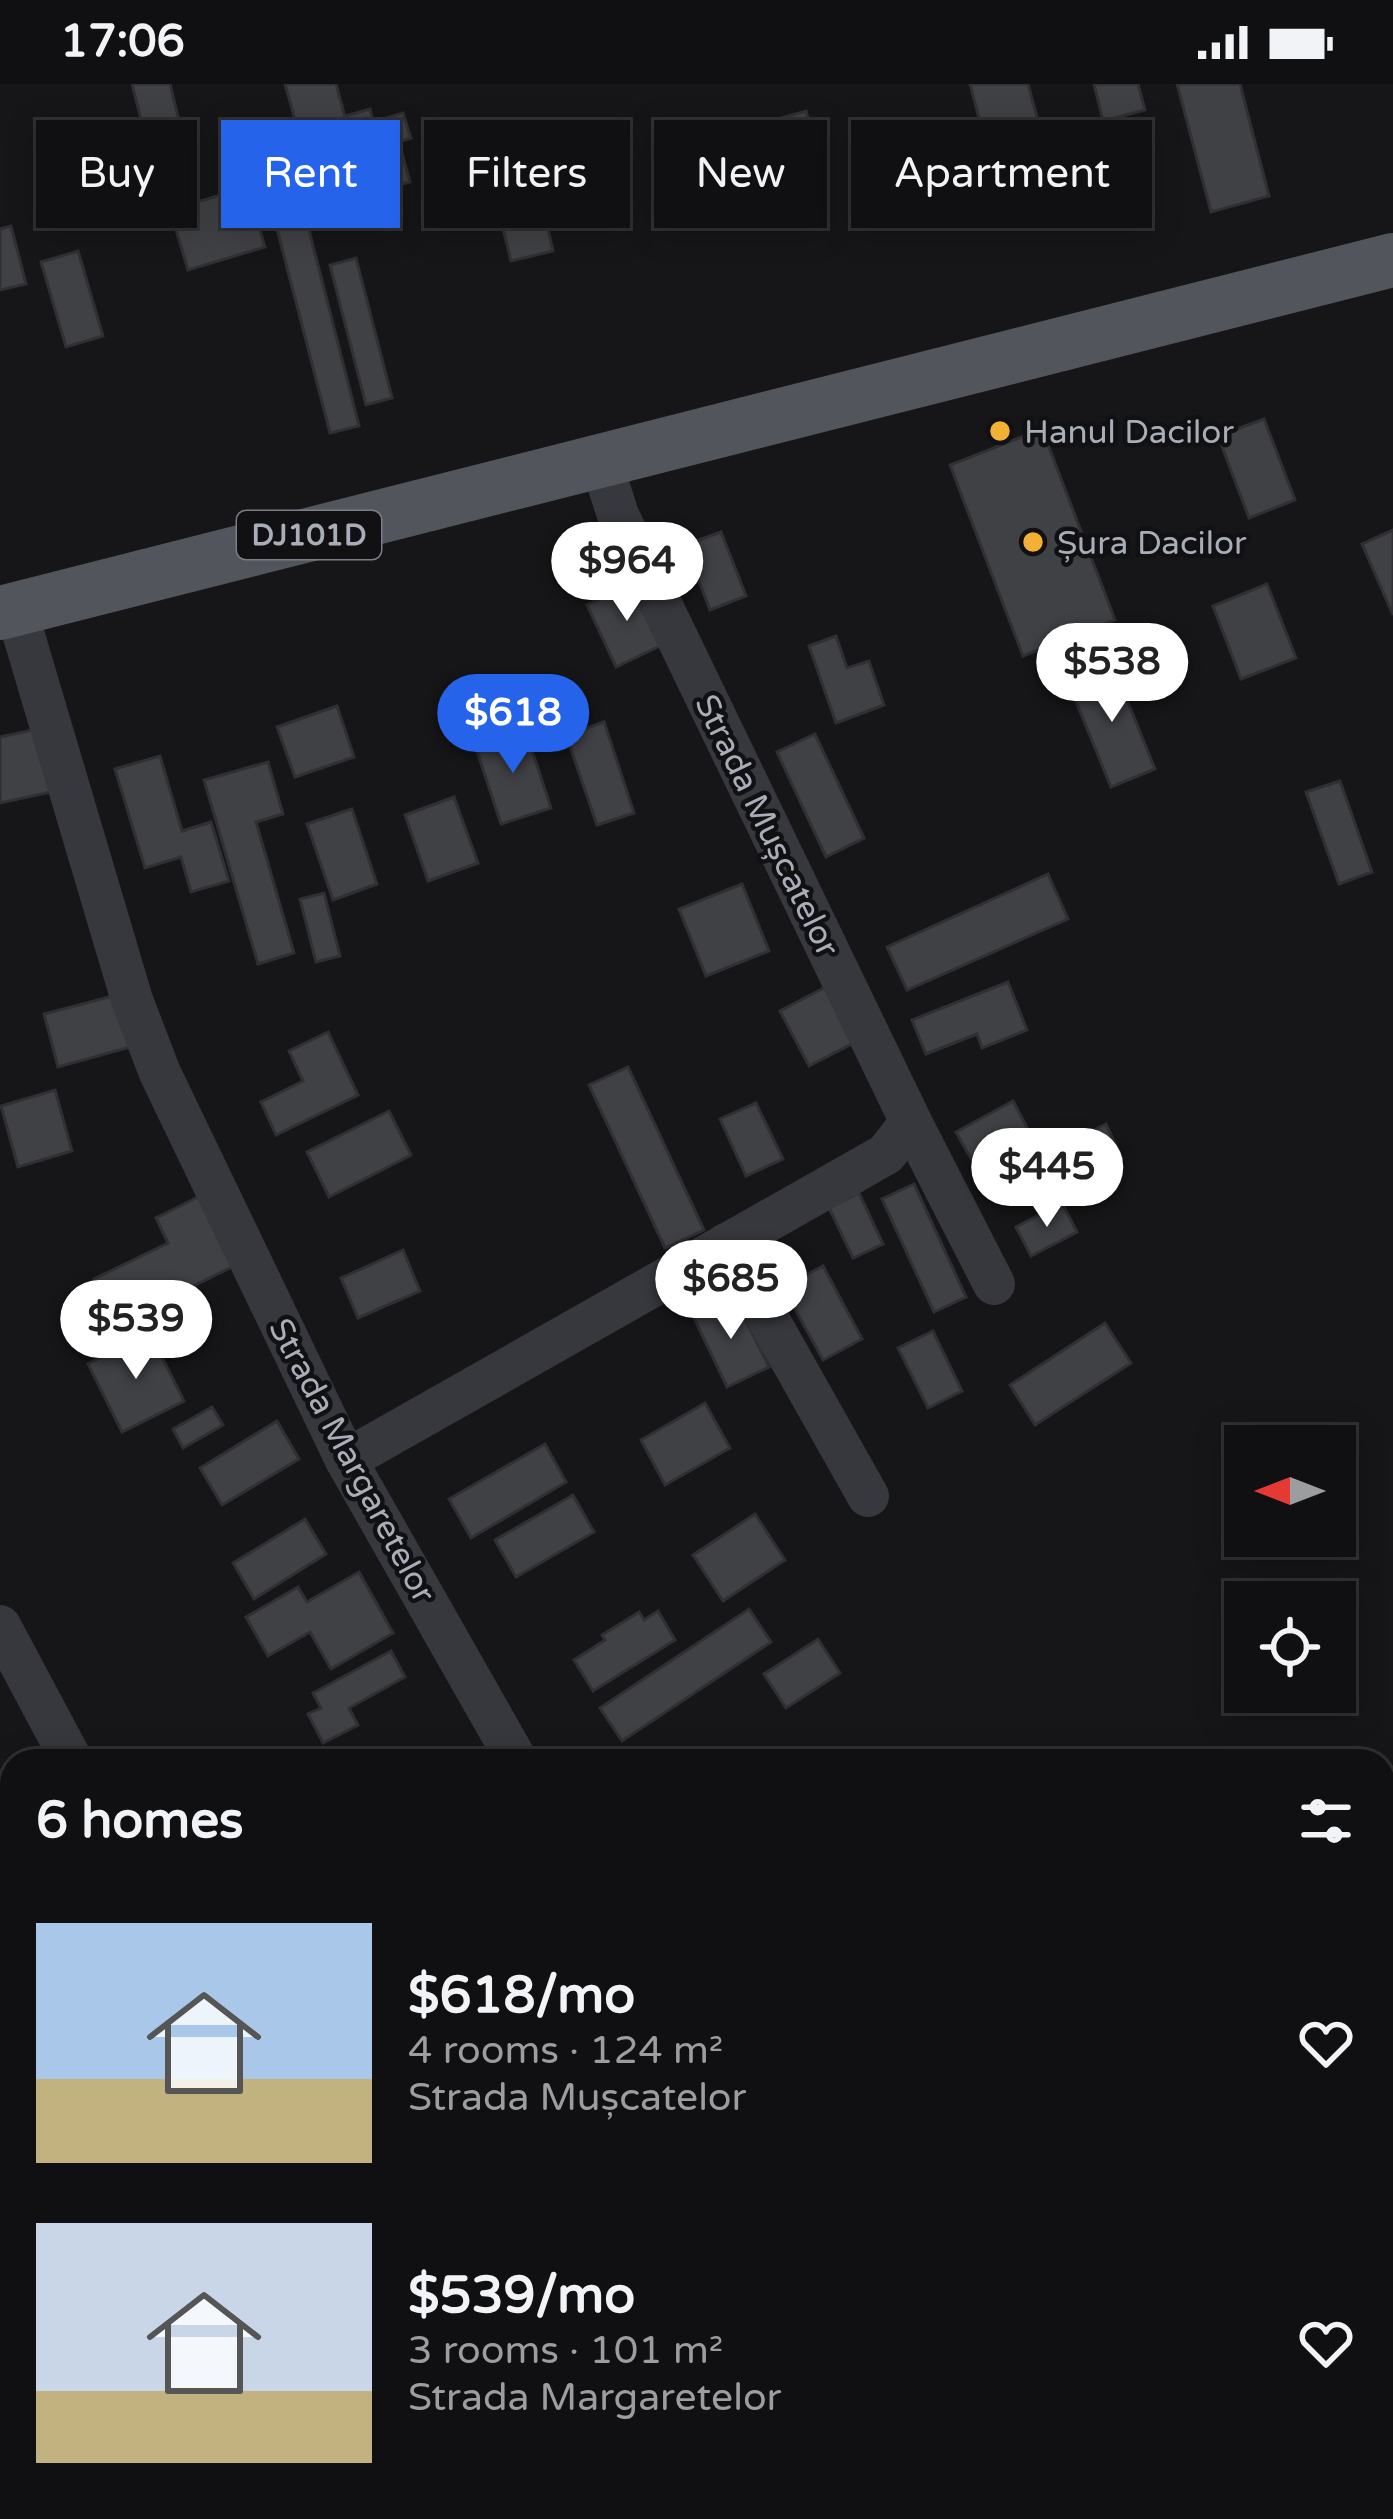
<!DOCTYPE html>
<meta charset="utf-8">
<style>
body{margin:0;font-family:"Varela Round",sans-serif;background:#1e1e20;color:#f1f3f6;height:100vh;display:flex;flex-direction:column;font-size:45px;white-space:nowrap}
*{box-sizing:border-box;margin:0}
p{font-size:39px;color:#9c9d9f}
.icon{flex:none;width:66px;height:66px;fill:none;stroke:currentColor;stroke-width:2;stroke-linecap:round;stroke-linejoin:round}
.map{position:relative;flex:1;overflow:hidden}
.panel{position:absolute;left:0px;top:1665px;width:1395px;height:771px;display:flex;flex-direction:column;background:#101012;border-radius:36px 36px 0 0;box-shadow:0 6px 30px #0003,0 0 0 3px #303032}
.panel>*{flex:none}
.top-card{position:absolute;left:36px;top:36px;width:1323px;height:108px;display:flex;gap:24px}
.needle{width:78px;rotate:270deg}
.fabs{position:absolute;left:1224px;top:1341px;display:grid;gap:24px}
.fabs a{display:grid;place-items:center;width:132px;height:132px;border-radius:0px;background:#101012;box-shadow:0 6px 30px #0003,0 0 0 3px #303032;font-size:60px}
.price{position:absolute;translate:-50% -102px;padding:0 27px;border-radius:42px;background:#fff;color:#222;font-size:39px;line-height:78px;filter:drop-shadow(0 3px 6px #0008)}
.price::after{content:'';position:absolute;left:50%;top:72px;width:36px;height:27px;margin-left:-18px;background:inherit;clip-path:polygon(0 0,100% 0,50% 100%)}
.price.current{background:#2563eb;color:#fff}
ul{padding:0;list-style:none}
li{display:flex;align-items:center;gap:36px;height:300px;padding:0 36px}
li span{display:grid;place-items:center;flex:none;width:336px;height:240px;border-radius:0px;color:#555}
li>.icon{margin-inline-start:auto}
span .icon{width:144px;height:144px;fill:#fffc;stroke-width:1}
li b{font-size:51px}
h2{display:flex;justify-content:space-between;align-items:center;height:144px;padding:0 36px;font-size:51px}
.tag{padding:0 42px;border-radius:0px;background:#101012;box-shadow:0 6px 30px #0003,0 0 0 3px #303032;font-size:42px;line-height:108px}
.tag.current{background:#2563eb;color:#fff}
.status{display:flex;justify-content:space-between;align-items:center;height:84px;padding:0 60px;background:#101012;direction:ltr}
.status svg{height:33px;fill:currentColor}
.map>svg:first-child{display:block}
.building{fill:#404145;stroke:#303034;stroke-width:3}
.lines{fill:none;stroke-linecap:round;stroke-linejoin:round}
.minor{stroke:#37383d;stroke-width:42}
.major{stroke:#53555c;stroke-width:54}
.poi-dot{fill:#f2b134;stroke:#111113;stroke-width:4.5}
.labels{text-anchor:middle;stroke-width:9;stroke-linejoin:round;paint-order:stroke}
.shield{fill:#111113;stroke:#7b7e86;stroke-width:3}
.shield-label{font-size:30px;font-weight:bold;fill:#a8adb8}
.poi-label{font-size:33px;fill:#a8adb8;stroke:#111113;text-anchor:start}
.street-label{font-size:33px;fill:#a8adb8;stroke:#111113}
</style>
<div class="status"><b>17:06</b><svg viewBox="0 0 49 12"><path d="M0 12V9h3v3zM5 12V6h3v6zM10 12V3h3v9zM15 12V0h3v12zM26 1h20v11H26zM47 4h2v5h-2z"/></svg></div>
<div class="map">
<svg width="1393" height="2435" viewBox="0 0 1393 2435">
<rect width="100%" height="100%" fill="#161618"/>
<g class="building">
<path d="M 132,0 L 170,0 L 191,86 L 156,95 Z"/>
<path d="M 285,0 L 336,0 L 366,110 L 319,123 Z"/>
<path d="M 970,0 L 1028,0 L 1050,81 L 995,95 Z"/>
<path d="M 1094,0 L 1138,0 L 1145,26 L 1103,37 Z"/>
<path d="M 1177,0 L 1240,0 L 1269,112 L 1211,128 Z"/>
<path d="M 370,25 L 373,38 L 403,29 L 411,54 L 399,58 L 410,98 L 366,110 L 345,32 Z"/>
<path d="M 806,27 L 826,100 L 735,126 L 714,53 Z"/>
<path d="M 580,57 L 599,132 L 562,142 L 543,66 Z"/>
<path d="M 531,73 L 553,167 L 511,177 L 488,83 Z"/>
<path d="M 247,103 L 265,163 L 188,186 L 170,126 Z"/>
<path d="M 307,138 L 359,342 L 330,349 L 277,145 Z"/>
<path d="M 11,142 L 26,200 L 0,206 L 0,145 Z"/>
<path d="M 78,167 L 103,252 L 66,263 L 41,178 Z"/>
<path d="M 356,174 L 392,314 L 366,321 L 330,181 Z"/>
<path d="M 1264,335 L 1295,416 L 1249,434 L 1218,352 Z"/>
<path d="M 1042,345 L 1115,536 L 1023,572 L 950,381 Z"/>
<path d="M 1393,446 L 1393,531 L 1362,460 Z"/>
<path d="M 721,448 L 746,512 L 710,526 L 685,461 Z"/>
<path d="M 638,496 L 668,558 L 616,583 L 587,521 Z"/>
<path d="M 1267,500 L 1296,574 L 1241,595 L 1213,522 Z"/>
<path d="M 836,552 L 847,584 L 869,577 L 884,621 L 836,639 L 809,562 Z"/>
<path d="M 1112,579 L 1155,685 L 1111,703 L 1068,598 Z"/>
<path d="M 337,622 L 354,673 L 295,693 L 277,643 Z"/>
<path d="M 604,638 L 634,729 L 597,741 L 566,651 Z"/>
<path d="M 42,644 L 55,707 L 0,719 L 0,653 Z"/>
<path d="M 525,645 L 551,724 L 501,740 L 475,661 Z"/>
<path d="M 815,650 L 864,754 L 826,773 L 777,668 Z"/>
<path d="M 160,672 L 182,747 L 211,738 L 229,797 L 191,808 L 181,773 L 145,784 L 115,685 Z"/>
<path d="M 268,678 L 283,730 L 256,738 L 294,869 L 258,880 L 204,696 Z"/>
<path d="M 1340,697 L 1372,788 L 1339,800 L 1306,708 Z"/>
<path d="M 454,713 L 478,779 L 428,797 L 405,731 Z"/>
<path d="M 352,725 L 377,800 L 333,816 L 307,740 Z"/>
<path d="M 1048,790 L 1068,835 L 907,906 L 887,863 Z"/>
<path d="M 742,800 L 769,867 L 706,892 L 679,825 Z"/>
<path d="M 324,809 L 340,872 L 316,878 L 300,815 Z"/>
<path d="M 837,897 L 865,953 L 809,982 L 780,927 Z"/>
<path d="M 1008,898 L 1027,946 L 982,964 L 977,950 L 926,970 L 912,936 Z"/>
<path d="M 120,910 L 134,962 L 58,983 L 44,930 Z"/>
<path d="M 328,948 L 358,1011 L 276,1051 L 261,1018 L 303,997 L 289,967 Z"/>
<path d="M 628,983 L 704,1146 L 665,1164 L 589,1001 Z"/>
<path d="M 55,1006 L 72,1067 L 18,1083 L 1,1022 Z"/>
<path d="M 1013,1017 L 1031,1051 L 975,1082 L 956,1048 Z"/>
<path d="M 756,1019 L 783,1075 L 746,1092 L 720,1035 Z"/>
<path d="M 389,1027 L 411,1071 L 329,1113 L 307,1068 Z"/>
<path d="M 1106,1040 L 1122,1074 L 1029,1120 L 1012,1087 Z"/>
<path d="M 914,1100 L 966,1213 L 934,1228 L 882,1115 Z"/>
<path d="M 859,1109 L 883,1160 L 853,1174 L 829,1124 Z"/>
<path d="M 204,1110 L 238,1180 L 116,1240 L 94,1195 L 168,1159 L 156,1134 Z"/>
<path d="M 1062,1119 L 1077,1148 L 1031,1172 L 1016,1143 Z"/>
<path d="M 403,1166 L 420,1207 L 358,1234 L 341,1194 Z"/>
<path d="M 823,1182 L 862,1255 L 823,1276 L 783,1203 Z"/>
<path d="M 734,1212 L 769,1283 L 727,1303 L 693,1232 Z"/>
<path d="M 1105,1239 L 1131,1279 L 1035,1341 L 1010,1301 Z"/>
<path d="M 933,1247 L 962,1307 L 928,1324 L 898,1264 Z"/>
<path d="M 150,1249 L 184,1317 L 122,1348 L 88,1280 Z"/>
<path d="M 705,1319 L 730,1364 L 665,1401 L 641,1356 Z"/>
<path d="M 212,1323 L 223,1341 L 183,1364 L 173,1345 Z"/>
<path d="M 277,1337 L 299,1375 L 222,1421 L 200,1384 Z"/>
<path d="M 545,1360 L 566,1398 L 471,1454 L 449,1415 Z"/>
<path d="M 573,1411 L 594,1448 L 516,1493 L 495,1456 Z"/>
<path d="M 755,1430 L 785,1476 L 723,1517 L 693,1471 Z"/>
<path d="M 305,1435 L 326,1470 L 254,1515 L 233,1479 Z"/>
<path d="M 359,1488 L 393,1549 L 331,1585 L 310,1548 L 268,1572 L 246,1533 L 298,1503 L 307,1518 Z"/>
<path d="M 749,1525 L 771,1558 L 622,1657 L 600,1624 Z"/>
<path d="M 658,1527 L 675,1556 L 593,1607 L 574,1576 L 605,1556 L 602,1551 L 639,1528 L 644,1536 Z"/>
<path d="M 818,1555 L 840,1589 L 786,1624 L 764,1590 Z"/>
<path d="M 391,1567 L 405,1593 L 349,1624 L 358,1641 L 323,1659 L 308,1630 L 321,1624 L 313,1609 Z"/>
</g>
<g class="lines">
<g class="minor">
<path d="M 601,378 L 618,431 L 911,1038 L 994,1200"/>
<path d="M 16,525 L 132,916 L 160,989 L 346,1376 L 517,1677"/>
<path d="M 726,1160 L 868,1412"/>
<path d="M 346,1376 L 886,1070 L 911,1038"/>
<path d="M 0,1542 L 72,1677"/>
<path d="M 658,2424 L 668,2435"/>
<path d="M 477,2435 L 481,2424"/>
</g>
<path class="major" d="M 0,529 L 1393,176"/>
</g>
<g class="poi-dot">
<circle cx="1000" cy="347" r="12"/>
<circle cx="1033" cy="458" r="12"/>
</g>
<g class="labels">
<rect class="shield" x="237" y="427" width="144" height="48" rx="9"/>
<g class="shield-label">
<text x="309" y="461">DJ101D</text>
</g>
<g class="poi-label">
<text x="1024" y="359">Hanul Dacilor</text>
<text x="1057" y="470">Șura Dacilor</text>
</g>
<g class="street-label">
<text transform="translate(768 741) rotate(64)" y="12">Strada Mușcatelor</text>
<text transform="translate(353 1376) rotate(62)" y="12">Strada Margaretelor</text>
</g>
</g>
</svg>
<div class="fabs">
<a><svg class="needle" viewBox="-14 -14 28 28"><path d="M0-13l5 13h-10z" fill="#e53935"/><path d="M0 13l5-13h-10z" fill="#9c9d9f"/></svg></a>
<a><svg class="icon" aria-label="locate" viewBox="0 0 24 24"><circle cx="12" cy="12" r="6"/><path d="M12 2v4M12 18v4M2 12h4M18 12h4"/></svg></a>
</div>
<b class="price" style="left:627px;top:540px">$964</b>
<b class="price" style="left:1112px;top:641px">$538</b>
<b class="price current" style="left:513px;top:692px">$618</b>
<b class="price" style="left:1047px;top:1146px">$445</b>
<b class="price" style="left:731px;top:1258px">$685</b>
<b class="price" style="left:136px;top:1298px">$539</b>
<div class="top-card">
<a class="tag">Buy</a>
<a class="tag current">Rent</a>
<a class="tag">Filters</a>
<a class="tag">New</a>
<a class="tag">Apartment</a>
</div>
<section class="panel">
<h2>6 homes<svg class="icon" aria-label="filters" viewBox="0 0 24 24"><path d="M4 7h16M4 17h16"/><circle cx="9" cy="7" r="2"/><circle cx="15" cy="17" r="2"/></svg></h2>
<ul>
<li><span style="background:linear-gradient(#a9c7e8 65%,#c2b280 0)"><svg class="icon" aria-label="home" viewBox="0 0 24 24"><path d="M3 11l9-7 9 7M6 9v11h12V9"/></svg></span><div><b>$618/mo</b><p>4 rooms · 124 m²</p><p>Strada Mușcatelor</p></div><svg class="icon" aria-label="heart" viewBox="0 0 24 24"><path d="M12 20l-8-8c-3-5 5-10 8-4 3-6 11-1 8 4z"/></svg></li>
<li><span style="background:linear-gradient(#c9d6e8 70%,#c2b280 0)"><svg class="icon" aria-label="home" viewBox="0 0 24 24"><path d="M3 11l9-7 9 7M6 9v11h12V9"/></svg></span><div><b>$539/mo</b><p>3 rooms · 101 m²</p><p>Strada Margaretelor</p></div><svg class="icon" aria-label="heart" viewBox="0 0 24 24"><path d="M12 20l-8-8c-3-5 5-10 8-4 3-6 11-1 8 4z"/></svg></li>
</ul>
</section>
</div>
